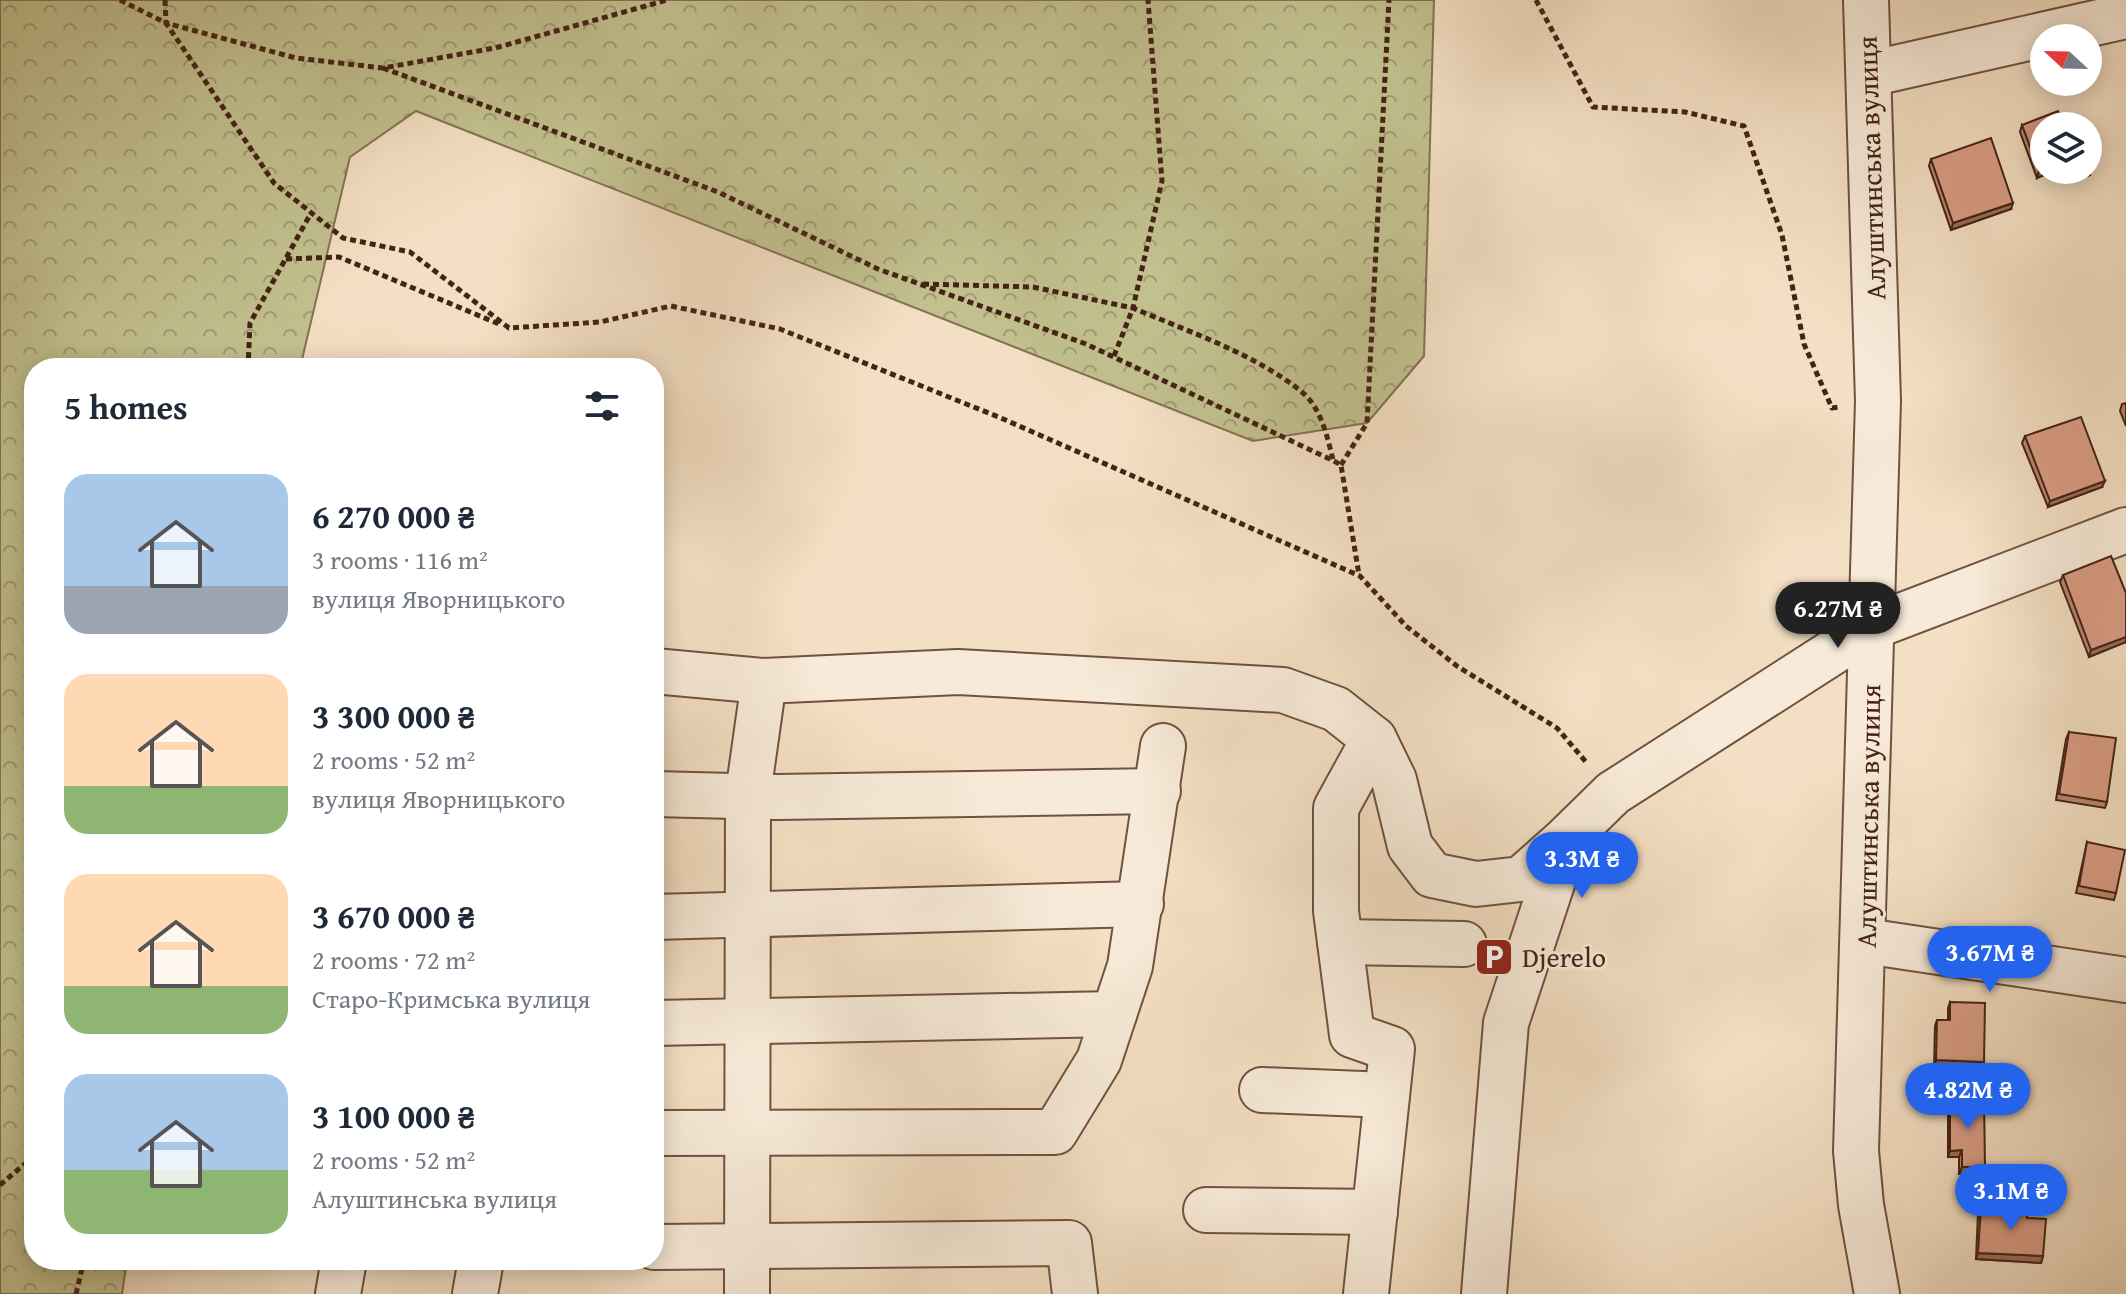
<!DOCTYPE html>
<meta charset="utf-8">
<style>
body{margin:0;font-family:"Gentium Book Plus",serif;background:#f2f2f3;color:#1f2937;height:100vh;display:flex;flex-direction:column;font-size:30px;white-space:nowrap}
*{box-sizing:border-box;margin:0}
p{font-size:26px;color:#747a83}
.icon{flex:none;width:44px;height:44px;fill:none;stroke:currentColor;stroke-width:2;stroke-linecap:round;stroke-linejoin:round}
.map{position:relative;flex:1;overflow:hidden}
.panel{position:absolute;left:24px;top:358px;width:640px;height:912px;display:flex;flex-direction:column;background:#fff;border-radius:32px;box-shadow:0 4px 20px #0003}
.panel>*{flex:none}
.needle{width:52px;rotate:292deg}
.tools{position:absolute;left:2030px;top:24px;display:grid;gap:16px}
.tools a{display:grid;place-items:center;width:72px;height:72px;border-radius:50%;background:#fff;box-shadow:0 4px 20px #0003;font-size:40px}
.price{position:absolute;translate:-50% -68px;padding:0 18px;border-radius:28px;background:#2563eb;color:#fff;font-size:26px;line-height:52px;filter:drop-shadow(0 2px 4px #0008)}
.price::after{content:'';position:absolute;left:50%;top:48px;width:24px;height:18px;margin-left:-12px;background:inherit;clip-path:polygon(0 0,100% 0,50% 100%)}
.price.selected{background:#222;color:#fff}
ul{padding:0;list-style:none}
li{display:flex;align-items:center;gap:24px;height:200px;padding:0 40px}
li span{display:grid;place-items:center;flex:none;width:224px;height:160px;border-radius:24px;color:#555}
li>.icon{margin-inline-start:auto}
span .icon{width:96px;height:96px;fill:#fffc;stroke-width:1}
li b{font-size:34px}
h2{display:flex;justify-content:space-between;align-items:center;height:96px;padding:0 40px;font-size:34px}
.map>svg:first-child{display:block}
.forest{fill:url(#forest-crowns);stroke:#847252;stroke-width:2}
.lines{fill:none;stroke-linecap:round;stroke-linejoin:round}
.minor-casing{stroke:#705240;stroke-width:48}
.path{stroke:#452315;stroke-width:5;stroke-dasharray:6 4;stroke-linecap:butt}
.minor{stroke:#f7ead8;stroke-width:44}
.wall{fill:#bb8772;stroke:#452315;stroke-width:2}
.shaded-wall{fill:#986e5d;stroke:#452315;stroke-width:2}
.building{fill:#d99d85;stroke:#452315;stroke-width:2}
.labels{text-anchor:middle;stroke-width:6;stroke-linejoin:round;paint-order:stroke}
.street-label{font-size:28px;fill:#452315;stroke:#f7ead8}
.poi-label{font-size:28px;fill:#452315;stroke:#f7ead8;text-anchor:start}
</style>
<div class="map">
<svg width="2126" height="1294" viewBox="0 0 2126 1294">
<defs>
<pattern id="forest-crowns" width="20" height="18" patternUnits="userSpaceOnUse" patternTransform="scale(2)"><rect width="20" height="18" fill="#c2c08f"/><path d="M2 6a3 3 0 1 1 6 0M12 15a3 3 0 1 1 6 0" fill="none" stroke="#9f9c74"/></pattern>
</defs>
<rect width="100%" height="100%" fill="#f3dfc3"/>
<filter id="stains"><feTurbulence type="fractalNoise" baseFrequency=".0025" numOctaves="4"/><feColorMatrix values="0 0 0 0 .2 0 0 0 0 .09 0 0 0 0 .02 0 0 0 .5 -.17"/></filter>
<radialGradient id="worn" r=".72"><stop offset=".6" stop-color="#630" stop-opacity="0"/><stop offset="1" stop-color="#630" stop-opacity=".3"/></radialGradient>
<path class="forest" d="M 0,0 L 1434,0 L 1424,356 L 1367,423 L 1253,441 L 416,111 L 350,157 L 300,368 L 34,368 L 34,1260 L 127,1260 L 122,1294 L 0,1294 Z"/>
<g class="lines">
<defs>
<g id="minor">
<path d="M 1866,0 L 1878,401 L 1856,1151 L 1861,1205 L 1877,1294"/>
<path d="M 1869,74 L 2126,16"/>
<path d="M 654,671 L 764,681 L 958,672 L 1283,690 L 1336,709 L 1374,739 L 1394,780 L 1410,846 L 1432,875 L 1476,884 L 1521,879 L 1565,840"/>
<path d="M 654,794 L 777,797 L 1158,791"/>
<path d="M 654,917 L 1141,904"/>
<path d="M 1865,941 L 2126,980"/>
<path d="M 1340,942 L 1464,944"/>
<path d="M 654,1023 L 1114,1014"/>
<path d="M 1262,1090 L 1387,1095"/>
<path d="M 654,1133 L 1055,1132 L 1099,1060 L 1130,966 L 1163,746"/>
<path d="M 1206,1210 L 1375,1212"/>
<path d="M 654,1247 L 1069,1243 L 1075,1294"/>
<path d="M 338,1294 L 344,1260"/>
<path d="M 475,1294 L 481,1260"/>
<path d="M 747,1294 L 748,794 L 764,681"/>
<path d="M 1366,1294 L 1392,1049 L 1352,1035 L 1336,911 L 1336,808 L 1374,739"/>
<path d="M 1484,1294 L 1506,1023 L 1567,838 L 1613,793 L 1872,627 L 2126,530"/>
</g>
</defs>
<use href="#minor" class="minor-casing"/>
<g class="path">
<path d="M 120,0 L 166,23 L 274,183 L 343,238 L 410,252 L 509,328 L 600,322 L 671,306 L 780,329 L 1001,418 L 1360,576 L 1406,626 L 1457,666 L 1557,728 L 1586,762"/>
<path d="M 165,0 L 166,23 L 296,58 L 383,68 L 495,48 L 667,0"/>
<path d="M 1536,0 L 1593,107 L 1685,112 L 1744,126 L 1782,235 L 1804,344 L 1832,408 L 1840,407"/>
<path d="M 383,68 L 718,192 L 878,269 L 1086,344 L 1334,461 L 1341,465 L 1359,575"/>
<path d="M 286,259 L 339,257 L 499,324"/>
<path d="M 923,284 L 1033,287 L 1133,308 L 1162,181 L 1148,0"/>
<path d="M 1114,356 L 1133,308 C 1187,331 1258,355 1303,393 C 1321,408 1328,439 1333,460"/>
<path d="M 248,368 L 250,323 L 311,213"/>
<path d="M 1341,465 L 1367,423 L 1389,0"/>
<path d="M 0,1185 L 34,1156"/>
<path d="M 76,1294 L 84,1260"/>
</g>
<use href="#minor" class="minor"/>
</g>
<g class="wall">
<path d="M 2022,125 L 2044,170 L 2037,178 L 2020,132 Z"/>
<path d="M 1931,159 L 2011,209 L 1951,230 L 1929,166 Z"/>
<path d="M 2069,170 L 2088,170 L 2090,175 L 2072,181 Z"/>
<path d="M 2126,403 L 2126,426 L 2120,411 L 2122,404 Z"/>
<path d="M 2025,436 L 2102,487 L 2048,507 L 2022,443 Z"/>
<path d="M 2063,575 L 2126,593 L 2126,642 L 2089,657 L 2060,582 Z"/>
<path d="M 2069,732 L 2107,802 L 2105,808 L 2056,800 L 2066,739 Z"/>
<path d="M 2087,842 L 2116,893 L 2114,900 L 2076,893 Z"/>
<path d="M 1950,1002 L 1984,1062 L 1981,1068 L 1934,1067 L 1935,1026 L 1937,1020 L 1948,1020 L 1948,1008 Z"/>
<path d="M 1950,1100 L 1982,1173 L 1959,1174 L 1959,1157 L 1948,1157 L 1948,1106 Z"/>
<path d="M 1981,1206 L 2043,1256 L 2041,1263 L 1976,1259 L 1978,1213 Z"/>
</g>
<g class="shaded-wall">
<path d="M 2092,168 L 2090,175 L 2072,181 L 2075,175 Z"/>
<path d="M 2044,169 L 2044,170 L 2057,170 L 2037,178 L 2039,171 Z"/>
<path d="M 2013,203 L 2011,209 L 1951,230 L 1953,223 Z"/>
<path d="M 2105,481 L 2102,487 L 2048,507 L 2050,501 Z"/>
<path d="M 2126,637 L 2126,642 L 2089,657 L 2091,650 Z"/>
<path d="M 1936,1060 L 1984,1062 L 1981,1068 L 1934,1067 Z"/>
<path d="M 1962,1150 L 1959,1157 L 1948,1157 L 1950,1151 Z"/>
<path d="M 1962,1167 L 1985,1167 L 1982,1173 L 1959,1174 Z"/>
<path d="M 1978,1253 L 2043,1256 L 2041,1263 L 1976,1259 Z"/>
</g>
<g class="building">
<path d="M 2058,111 L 2063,126 L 2044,126 L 2044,169 L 2039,171 L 2022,125 Z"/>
<path d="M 1991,138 L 2013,203 L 1953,223 L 1931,159 Z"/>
<path d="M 2088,157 L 2092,168 L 2088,170 Z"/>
<path d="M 2073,170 L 2087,170 L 2075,175 Z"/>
<path d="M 2081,417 L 2105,481 L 2050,501 L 2025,436 Z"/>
<path d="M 2111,556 L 2126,593 L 2126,637 L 2091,650 L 2063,575 Z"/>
<path d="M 2069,732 L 2116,738 L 2107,802 L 2059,794 Z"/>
<path d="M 2087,842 L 2125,850 L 2116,893 L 2079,886 Z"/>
<path d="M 1950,1002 L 1985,1003 L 1984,1062 L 1936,1060 L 1937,1020 L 1950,1020 Z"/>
<path d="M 1984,1099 L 1985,1167 L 1962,1167 L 1962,1150 L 1950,1151 L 1950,1100 Z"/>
<path d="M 1981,1206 L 2028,1209 L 2027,1218 L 2046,1219 L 2043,1256 L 1978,1253 Z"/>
</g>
<defs>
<symbol id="parking-square" viewBox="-11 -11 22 22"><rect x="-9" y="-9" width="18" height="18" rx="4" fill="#8f2418" stroke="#f7ead8"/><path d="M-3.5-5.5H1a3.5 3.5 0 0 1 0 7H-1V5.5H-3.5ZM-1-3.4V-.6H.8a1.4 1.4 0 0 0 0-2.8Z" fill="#fff"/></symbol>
</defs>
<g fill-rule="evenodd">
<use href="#parking-square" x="1472" y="935" width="44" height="44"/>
</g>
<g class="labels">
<g class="street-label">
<text transform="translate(1871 168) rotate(-92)" y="10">Алуштинська вулиця</text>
<text transform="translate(1868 816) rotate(-89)" y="10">Алуштинська вулиця</text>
</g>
<g class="poi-label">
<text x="1522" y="967">Djerelo</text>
</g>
</g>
<rect width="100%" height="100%" filter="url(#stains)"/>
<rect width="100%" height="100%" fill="url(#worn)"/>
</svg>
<div class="tools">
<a><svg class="needle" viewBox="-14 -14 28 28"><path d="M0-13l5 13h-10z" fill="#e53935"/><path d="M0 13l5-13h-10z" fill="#747a83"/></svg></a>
<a><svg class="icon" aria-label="layers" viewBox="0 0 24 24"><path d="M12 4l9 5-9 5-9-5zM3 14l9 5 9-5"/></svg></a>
</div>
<b class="price selected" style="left:1838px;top:650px">6.27M ₴</b>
<b class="price" style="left:1582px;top:900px">3.3M ₴</b>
<b class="price" style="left:1990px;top:994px">3.67M ₴</b>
<b class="price" style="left:1968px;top:1131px">4.82M ₴</b>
<b class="price" style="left:2011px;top:1232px">3.1M ₴</b>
<section class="panel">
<h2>5 homes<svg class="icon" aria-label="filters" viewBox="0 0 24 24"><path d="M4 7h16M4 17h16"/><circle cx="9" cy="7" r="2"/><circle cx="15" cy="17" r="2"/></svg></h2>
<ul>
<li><span style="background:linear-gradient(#a9c7e8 70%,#9aa5b1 0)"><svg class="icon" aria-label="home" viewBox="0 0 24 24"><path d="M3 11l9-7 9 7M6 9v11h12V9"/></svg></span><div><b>6 270 000 ₴</b><p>3 rooms · 116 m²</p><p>вулиця Яворницького</p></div></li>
<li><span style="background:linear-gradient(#ffd9b3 70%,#8fb573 0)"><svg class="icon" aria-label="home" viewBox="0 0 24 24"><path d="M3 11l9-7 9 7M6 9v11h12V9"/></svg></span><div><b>3 300 000 ₴</b><p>2 rooms · 52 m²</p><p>вулиця Яворницького</p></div></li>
<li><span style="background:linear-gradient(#ffd9b3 70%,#8fb573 0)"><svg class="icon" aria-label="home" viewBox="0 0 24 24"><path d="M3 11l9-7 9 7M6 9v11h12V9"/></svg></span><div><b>3 670 000 ₴</b><p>2 rooms · 72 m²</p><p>Старо-Кримська вулиця</p></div></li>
<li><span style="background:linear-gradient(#a9c7e8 60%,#8fb573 0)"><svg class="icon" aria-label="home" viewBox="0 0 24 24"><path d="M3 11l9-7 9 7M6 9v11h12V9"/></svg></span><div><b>3 100 000 ₴</b><p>2 rooms · 52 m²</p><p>Алуштинська вулиця</p></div></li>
</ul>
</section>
</div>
